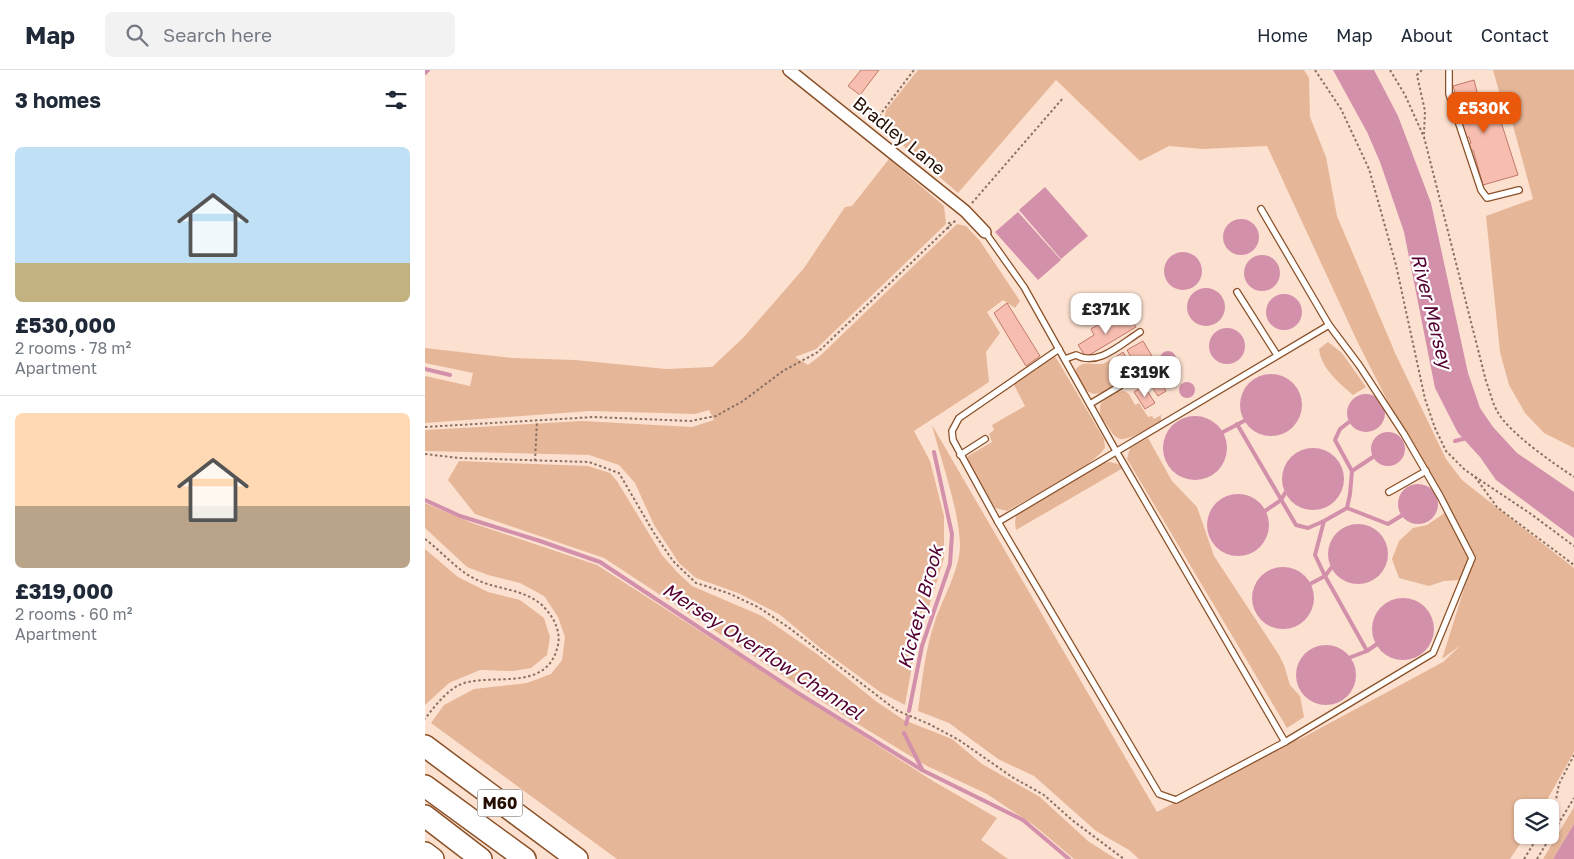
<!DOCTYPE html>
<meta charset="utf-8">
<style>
body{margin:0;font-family:"Golos Text",sans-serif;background:#f2f2f3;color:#1f2937;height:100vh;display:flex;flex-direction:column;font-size:19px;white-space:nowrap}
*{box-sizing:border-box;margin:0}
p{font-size:16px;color:#747a83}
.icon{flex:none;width:28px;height:28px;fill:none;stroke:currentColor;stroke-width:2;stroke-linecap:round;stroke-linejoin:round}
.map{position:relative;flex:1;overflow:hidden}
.panel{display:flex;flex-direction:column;background:#fff;width:425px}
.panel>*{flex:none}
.tools{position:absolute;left:1089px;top:729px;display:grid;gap:10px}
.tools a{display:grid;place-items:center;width:45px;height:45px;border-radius:8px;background:#fff;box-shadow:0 1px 4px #0004;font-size:25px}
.price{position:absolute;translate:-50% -42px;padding:0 11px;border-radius:10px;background:#fff;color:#222;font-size:16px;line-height:32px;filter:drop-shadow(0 1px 2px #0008)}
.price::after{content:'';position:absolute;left:50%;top:30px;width:15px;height:11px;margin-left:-8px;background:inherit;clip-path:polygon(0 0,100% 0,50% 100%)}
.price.on{background:#ea580c;color:#fff}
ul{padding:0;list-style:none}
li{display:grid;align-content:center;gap:10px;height:265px;padding:0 15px}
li+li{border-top:1px solid #e0e1e3}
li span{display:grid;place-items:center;height:155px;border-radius:8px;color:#555}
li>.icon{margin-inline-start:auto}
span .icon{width:90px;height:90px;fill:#fffc;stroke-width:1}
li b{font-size:21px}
h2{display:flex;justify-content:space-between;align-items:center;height:60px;padding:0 15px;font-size:21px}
header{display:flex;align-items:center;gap:30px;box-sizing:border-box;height:70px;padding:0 25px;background:#fff;border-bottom:1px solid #e0e1e3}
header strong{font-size:24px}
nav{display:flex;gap:28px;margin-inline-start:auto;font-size:18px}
.search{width:350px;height:45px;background:#f2f2f3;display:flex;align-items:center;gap:12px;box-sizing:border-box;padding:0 18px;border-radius:8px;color:#747a83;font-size:19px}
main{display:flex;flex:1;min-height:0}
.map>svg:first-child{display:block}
.green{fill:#e6b698}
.water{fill:#d390ab}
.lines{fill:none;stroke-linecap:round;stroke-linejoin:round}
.stream{stroke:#d390ab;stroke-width:4}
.building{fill:#f7bdaf;stroke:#c17968}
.service-casing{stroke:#8a5128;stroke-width:8}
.minor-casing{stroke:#8a5128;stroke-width:14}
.motorway-casing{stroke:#8a5128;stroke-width:24}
.path{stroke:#8a7162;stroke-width:2;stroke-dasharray:2.5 2.5;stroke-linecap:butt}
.service{stroke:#fff;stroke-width:5.5}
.minor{stroke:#fff;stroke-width:11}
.motorway{stroke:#fff;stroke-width:21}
.labels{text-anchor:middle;stroke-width:4.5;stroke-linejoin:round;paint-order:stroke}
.shield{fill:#fff;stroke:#66564d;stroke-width:1}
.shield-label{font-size:16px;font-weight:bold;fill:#250e01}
.street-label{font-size:18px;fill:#250e01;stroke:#fff}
.water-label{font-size:19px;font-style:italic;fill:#530130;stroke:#fff}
</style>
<header>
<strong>Map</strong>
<div class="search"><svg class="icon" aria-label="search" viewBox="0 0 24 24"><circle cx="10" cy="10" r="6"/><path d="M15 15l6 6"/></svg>Search here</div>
<nav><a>Home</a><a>Map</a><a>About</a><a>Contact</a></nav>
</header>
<main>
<section class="panel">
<h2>3 homes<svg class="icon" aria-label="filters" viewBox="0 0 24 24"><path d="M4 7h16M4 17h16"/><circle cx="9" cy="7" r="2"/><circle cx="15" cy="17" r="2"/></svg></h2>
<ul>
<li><span style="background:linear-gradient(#bfe0f5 75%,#c2b280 0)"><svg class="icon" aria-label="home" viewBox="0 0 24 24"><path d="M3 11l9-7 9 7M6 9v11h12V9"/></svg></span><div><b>£530,000</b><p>2 rooms · 78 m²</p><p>Apartment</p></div></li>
<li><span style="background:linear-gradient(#ffd9b3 60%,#b9a48a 0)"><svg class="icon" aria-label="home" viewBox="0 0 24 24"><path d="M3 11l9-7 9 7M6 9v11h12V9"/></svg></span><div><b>£319,000</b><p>2 rooms · 60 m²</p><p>Apartment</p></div></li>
</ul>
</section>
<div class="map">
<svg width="1149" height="789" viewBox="0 0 1149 789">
<rect width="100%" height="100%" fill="#fde1d0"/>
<g class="green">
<path d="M 493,0 L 879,0 L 884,8 L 885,47 L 901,87 L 912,146 L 971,285 L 1021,389 L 1037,410 L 1149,498 L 1149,682 L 1118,737 L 1098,738 L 1098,765 L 1101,765 L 1085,789 L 714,789 L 704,780 L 671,761 L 609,706 L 573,689 L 524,653 L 493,641 C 497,611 500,580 510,551 C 518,528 535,499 535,475 C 534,439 516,391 507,355 L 732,742 L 867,670 L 875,669 L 1018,592 L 1036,575 L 1017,589 L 1049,487 L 1008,408 L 964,334 L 933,273 L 842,76 L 777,79 L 744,76 L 715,91 L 631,10 L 533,123 L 458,58 L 461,40 Z"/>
<path d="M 1068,0 L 1149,0 L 1149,378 L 1119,363 L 1100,343 L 1084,315 L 1075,282 L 1061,146 L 1108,129 L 1087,52 L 1082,50 Z"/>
<path d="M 464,89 L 519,136 L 521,154 L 391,279 L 370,287 L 383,295 L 396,285 L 532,154 L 541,156 L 555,171 L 595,231 L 590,238 L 578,230 L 562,242 L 575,263 L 561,282 L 564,312 L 489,361 L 505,391 L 519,446 L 519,488 L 489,585 L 480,635 L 455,622 L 394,577 L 354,544 L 313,523 L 271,508 L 254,493 L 229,455 L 210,413 L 194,395 L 164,385 L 0,381 L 0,360 L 157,351 L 267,357 L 289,350 L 284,340 L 270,344 L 165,341 L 0,353 L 0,306 L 45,316 L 48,303 L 0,293 L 0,278 L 88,288 L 150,290 L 241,299 L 287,297 L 318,268 L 379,198 L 420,137 L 427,136 Z"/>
<path d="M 903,272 L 917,283 L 941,317 L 928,325 C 914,313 896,298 894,279 Z"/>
<path d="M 630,286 L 679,369 L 680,378 C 665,399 606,427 582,441 L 570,438 L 541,391 L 543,386 L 567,372 L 564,364 L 569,360 L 567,355 L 600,336 L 588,313 Z"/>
<path d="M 688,288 L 700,308 C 687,317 668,335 657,314 C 654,309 651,305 651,299 C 659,290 666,295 676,294 C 680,294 684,290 688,288 Z"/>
<path d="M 699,321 L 704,324 L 710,335 L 714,333 L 723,347 L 727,346 L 729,349 L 736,345 L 736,351 C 727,356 704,371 695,369 C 689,367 685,360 682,355 C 676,348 673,341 676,333 L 692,322 Z"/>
<path d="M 723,368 L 747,411 L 772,437 L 789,486 L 854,585 L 859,595 L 865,615 L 875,626 L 879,647 L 862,658 L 702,389 L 705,378 Z"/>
<path d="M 34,391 L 163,396 L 185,403 L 192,411 L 237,485 L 252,502 L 267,516 L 337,546 L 392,584 L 452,632 L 479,650 L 527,669 L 557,694 L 615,727 L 663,771 L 691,789 L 649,789 L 610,756 L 562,724 L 502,696 L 421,647 L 179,488 L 50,444 L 23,410 Z"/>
<path d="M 685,392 L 693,394 L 698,398 L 591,460 L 590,453 L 591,445 L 677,393 Z"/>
<path d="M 0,433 L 47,453 L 172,495 L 508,711 L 572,748 L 556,770 L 583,789 L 192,789 L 6,653 L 19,635 L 49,619 L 102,613 L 126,604 L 137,590 L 140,567 L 133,547 L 119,526 L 95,513 L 63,505 L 42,497 L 0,458 Z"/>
<path d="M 1021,442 L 1044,487 L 1036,510 L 1019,511 L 1004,516 L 974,508 L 967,489 L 974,471 L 988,458 L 1002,455 Z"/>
<path d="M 0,479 L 33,507 L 63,522 L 95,530 L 119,548 L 125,567 L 122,585 L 106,598 L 88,601 L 55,600 L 24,613 L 0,635 Z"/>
<path d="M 1149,737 L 1149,754 L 1128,789 L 1118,789 Z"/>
</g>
<g class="water">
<path d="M 908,0 L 949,0 L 973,46 L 1006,133 L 1043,303 L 1055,338 L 1068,357 L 1092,383 L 1149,422 L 1149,468 L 1071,410 L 1055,387 L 1033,363 L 1010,318 L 979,162 L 955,92 L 942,62 Z"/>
<path d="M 620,117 L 663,166 L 636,189 L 594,140 Z"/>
<path d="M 593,142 L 636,190 L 613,210 L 570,162 Z"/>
<circle cx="816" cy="167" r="18"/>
<circle cx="758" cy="201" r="19"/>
<circle cx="837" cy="203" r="18"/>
<circle cx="781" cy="237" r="19"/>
<circle cx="859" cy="242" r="18"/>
<circle cx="802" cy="276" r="18"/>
<circle cx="743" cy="289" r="8"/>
<circle cx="846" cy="335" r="31"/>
<circle cx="762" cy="320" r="8"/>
<circle cx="941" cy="343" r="19"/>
<circle cx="770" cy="378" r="32"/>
<circle cx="963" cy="379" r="17"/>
<circle cx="888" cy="409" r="31"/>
<circle cx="993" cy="434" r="20"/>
<circle cx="813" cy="455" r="31"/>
<circle cx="933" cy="484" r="30"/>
<circle cx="858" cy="528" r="31"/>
<circle cx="978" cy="559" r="31"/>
<circle cx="901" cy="605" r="30"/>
<path d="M 1149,754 L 1149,789 L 1128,789 Z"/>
</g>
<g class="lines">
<g class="stream">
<path d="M 0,3 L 3,0"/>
<path d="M 0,299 L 25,305"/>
<path d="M 924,352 L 915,359 L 910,370 L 927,401"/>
<path d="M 812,354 L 871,455 L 883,458 L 899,451"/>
<path d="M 798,362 L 819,351"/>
<path d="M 1030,371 L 1042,368"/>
<path d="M 0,430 L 35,446 L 115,471 L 175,492 L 373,623 L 497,700 L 598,750 L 644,789"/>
<path d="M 922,438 L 925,424 L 927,401 L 948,387"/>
<path d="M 840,441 L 856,430 L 860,423"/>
<path d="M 885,514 L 900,506 L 906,498"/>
<path d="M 942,581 L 900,506 L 890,485 L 899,451 L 922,438 L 963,454 L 976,446"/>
<path d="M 926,587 L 942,581 L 952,574"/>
<path d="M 484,641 L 497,576 L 525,494 L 527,464 L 509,382"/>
<path d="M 481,654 L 483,647"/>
<path d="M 479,663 L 497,699"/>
</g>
</g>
<g class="building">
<path d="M 436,0 L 454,0 L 435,25 L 423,16 Z"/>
<path d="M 1049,10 L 1055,34 L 1069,30 L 1093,105 L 1058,115 L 1048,80 L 1045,81 L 1043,74 L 1046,73 L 1044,67 L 1039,69 L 1026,23 L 1030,22 L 1028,16 Z"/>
<path d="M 582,233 L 615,286 L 601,296 L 569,243 Z"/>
<path d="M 703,244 L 711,257 L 661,287 L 653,275 L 669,265 L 666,259 L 676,253 L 680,258 Z"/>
<path d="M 718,271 L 727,286 L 711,296 L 702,280 Z"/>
<path d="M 698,282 L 708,300 L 700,306 L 689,288 Z"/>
<path d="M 718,299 L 724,308 L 708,318 L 701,309 Z"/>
<path d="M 735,312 L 741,321 L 733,326 L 727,317 Z"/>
<path d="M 719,316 L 730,333 L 720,339 L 709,322 Z"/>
</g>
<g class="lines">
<defs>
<g id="service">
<path d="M 1024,0 L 1024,24 L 1056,120 L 1062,128 L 1094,120"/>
<path d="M 560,162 L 599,217 L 691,381 L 860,672"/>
<path d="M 812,222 L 852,285"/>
<path d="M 634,279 L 534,348 L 527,361 L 528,370 L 573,452 L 734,724 L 751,730 L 860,672 L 1008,583 L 1047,488 L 1015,426 L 979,364 L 934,295 L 904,255 L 836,139"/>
<path d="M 640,289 L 651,285 C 673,297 696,274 715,262"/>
<path d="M 665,334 L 695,316"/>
<path d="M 535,385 L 560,369"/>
<path d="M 964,422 L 1001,401"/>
<path d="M 573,452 L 904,255"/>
</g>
<path id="minor" d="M 364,0 L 540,141 L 560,162"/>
<g id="motorway">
<path d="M 0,676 L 152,789"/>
<path d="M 0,716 L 100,789"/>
<path d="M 0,746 L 56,789"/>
<path d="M 0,783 L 8,789"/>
</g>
</defs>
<use href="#service" class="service-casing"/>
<use href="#minor" class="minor-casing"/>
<use href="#motorway" class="motorway-casing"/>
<g class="path">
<path d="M 890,0 L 916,39 L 944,99 L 971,195 L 1000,329 L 1010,358 L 1021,381 L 1040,400 L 1106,444 L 1149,476"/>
<path d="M 965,0 L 980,25 L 999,67 L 1061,311 C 1065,321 1067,332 1072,341 C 1084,363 1128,393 1149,407"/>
<path d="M 997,0 L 992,5 L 1000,41 L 999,64"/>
<path d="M 448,54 L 489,0"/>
<path d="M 547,133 L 638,28"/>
<path d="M 523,159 L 524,153 L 528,153"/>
<path d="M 0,357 L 169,347 L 266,351 L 291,346 L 318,331 L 358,301 L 393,282 L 532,149"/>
<path d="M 0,384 L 34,388 L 164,392 L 194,403 L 229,463 L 248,491 L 271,513 L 303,523 L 333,537 L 363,557 L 471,640 L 504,654 L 534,670 L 587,707 L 619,725 L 647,750 L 699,789"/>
<path d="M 110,391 L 112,351"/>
<path d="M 1050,407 L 1072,437 L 1149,495"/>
<path d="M 0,469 C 17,482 31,499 50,509 C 72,520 97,518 117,535 C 128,546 136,560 133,575 C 122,626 62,600 32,616 C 19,624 9,637 0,649"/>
<path d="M 1125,747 L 1129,740 L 1134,714 L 1149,685"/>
<path d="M 1099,789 L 1114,765"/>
<path d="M 1112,789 L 1149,728"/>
</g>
<use href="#service" class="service"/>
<use href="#minor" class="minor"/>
<use href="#motorway" class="motorway"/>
</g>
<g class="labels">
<rect class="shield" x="52.5" y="719.5" width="45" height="27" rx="4"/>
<g class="shield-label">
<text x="75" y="739">M60</text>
</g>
<g class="street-label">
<text transform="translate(474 66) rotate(39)" y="6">Bradley Lane</text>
</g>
<g class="water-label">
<text transform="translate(1007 241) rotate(76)" y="7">River Mersey</text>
<text transform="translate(495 537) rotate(-75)" y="7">Kickety Brook</text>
<text transform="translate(338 581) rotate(33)" y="7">Mersey Overflow Channel</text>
</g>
</g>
</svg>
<div class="tools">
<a><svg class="icon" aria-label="layers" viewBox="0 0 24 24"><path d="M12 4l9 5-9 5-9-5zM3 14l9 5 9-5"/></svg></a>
</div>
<b class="price on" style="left:1059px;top:64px">£530K</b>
<b class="price" style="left:681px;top:265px">£371K</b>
<b class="price" style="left:720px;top:328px">£319K</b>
</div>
</main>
